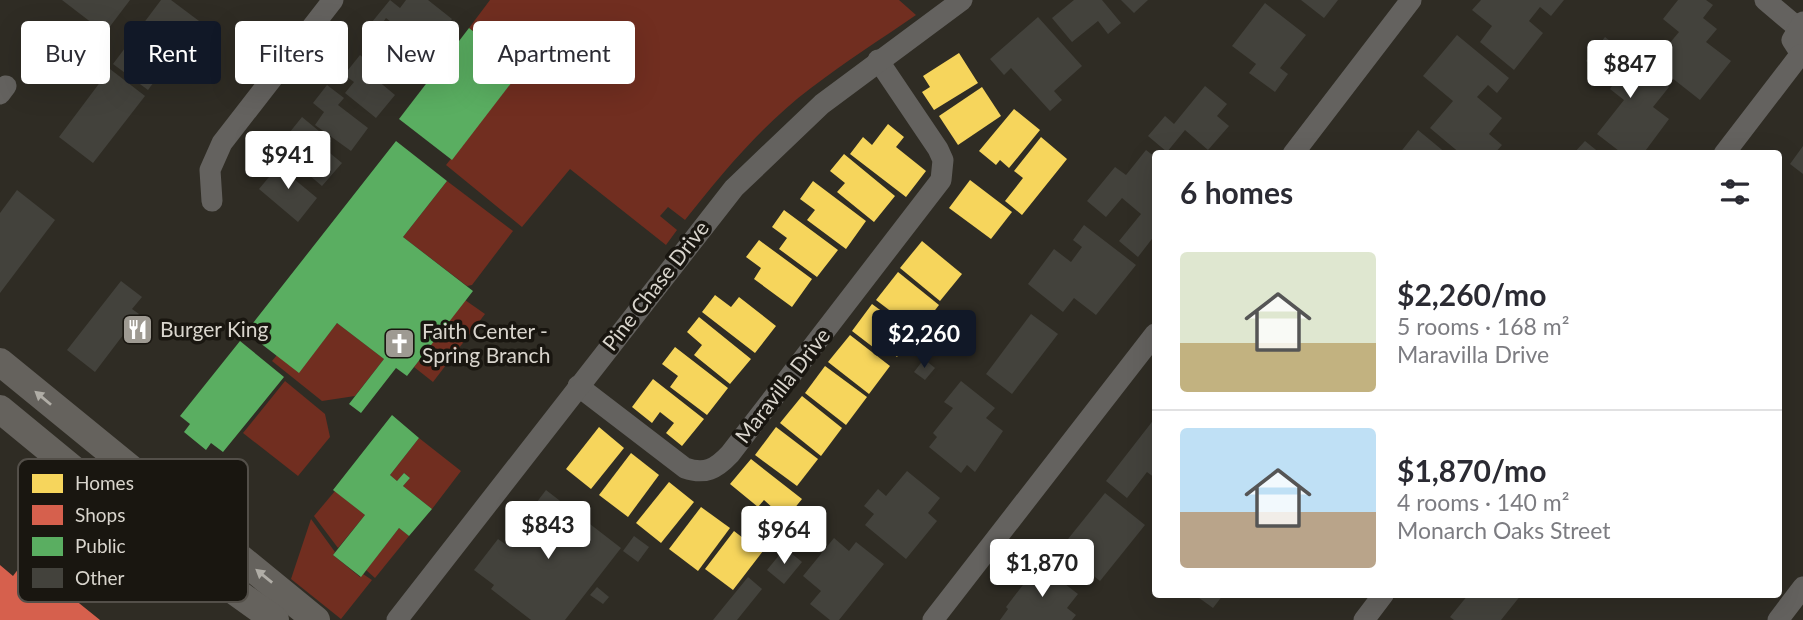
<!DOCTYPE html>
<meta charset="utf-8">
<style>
body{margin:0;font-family:Lato,sans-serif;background:#f7f7f7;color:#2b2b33;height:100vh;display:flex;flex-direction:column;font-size:26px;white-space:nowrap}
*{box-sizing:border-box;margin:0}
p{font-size:23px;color:#7c7c81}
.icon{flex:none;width:38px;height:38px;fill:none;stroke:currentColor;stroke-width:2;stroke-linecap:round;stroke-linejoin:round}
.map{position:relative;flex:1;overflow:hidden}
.sheet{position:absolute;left:1152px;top:150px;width:630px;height:448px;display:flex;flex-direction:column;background:#fff;border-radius:7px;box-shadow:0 7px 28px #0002}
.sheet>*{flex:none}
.guide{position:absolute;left:21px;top:21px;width:665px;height:63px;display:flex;gap:14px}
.price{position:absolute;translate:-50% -60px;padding:0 16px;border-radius:7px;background:#fff;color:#222;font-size:23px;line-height:46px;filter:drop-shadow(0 2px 4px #0008)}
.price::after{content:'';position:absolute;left:50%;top:42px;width:21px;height:16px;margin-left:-10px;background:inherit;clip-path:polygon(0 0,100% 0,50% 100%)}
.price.selected{background:#111827;color:#fff}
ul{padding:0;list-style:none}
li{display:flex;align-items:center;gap:21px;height:175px;padding:0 28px}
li+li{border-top:2px solid #e1e1e2}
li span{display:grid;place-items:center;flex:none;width:196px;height:140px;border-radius:7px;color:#555}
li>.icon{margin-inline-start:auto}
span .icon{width:84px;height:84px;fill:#fffc;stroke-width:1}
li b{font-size:30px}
h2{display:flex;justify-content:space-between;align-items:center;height:84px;padding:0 28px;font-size:30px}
.tag{padding:0 24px;border-radius:7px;background:#fff;box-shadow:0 7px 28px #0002;font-size:24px;line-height:63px}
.tag.selected{background:#111827;color:#fff}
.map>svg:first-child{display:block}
.green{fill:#712e20}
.homes{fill:#f6d55c}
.shops{fill:#d6604d}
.public{fill:#5aae61}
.building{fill:#43423c}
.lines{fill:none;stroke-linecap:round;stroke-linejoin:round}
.minor{stroke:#64625f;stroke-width:21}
.major{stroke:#65625d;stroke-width:28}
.oneway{fill:#b0ada6}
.labels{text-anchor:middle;stroke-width:7;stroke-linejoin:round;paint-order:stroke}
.street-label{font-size:21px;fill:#d9d5cd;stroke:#191610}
.poi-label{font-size:21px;fill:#d9d5cd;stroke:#191610;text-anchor:start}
.key{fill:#191610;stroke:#534f49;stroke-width:2}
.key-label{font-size:19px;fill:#d9d5cd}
</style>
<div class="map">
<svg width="1803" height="620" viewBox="0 0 1803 620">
<rect width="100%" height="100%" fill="#2f2c24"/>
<g class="green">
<path d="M 490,0 L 899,0 L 916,15 C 881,39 845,62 811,88 C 762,125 723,172 685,220 L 668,207 L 660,216 L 677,230 L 666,245 L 570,169 L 522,227 L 446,165 L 522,69 L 469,28 Z"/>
<path d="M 447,181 L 513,231 L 472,285 L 467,286 L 403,237 Z"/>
<path d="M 465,300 L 485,314 L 433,382 L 414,367 Z"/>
<path d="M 337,323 L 384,359 L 355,396 L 322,401 L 272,361 L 277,355 L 299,372 Z"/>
<path d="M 285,381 L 325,414 L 330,437 L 298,476 L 243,433 Z"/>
<path d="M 419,438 L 461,471 L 432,509 L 403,486 L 410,478 L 404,473 L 397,481 L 390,475 Z"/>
<path d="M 335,491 L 365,515 L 338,548 L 314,516 Z"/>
<path d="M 311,519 L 335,552 L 333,555 L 360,577 L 363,574 L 372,580 L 341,619 L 291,579 Z"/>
<path d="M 399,528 L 409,536 L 375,578 L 366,570 Z"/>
</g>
<g class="homes">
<path d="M 959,53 L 978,83 L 934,110 L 922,92 L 930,87 L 923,76 Z"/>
<path d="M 982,87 L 1001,116 L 958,145 L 939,116 Z"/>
<path d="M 1014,109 L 1040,130 L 1009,168 L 1000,160 L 996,165 L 979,151 Z"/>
<path d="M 888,124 L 904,137 L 896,147 L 926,171 L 906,197 L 850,154 L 863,137 L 872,145 Z"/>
<path d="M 1041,137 L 1067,159 L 1022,215 L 1005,201 L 1023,178 L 1014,171 Z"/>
<path d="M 844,154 L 895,196 L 874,222 L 837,192 L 845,183 L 830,171 Z"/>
<path d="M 970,180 L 1012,212 L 991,239 L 949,208 Z"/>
<path d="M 813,181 L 866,221 L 846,249 L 807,220 L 815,210 L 800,199 Z"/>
<path d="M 784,210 L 838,250 L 817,277 L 779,249 L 787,238 L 772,227 Z"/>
<path d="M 759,240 L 812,279 L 792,307 L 754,279 L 761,268 L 746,257 Z"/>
<path d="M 922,241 L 962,274 L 940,301 L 900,268 Z"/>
<path d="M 898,272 L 939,305 L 918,332 L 876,300 Z"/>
<path d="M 715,295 L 731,307 L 739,297 L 776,326 L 755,353 L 702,312 Z"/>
<path d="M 872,304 L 914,335 L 897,357 L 885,348 L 882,354 L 852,331 Z"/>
<path d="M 699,317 L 751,359 L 730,384 L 694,355 L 702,345 L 687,332 Z"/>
<path d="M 850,335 L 890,366 L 869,394 L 828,362 Z"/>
<path d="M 675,347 L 728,388 L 707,415 L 670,387 L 678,376 L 662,364 Z"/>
<path d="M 825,366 L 867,397 L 846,425 L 805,393 Z"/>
<path d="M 653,379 L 704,419 L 682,446 L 666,433 L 674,423 L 660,412 L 652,423 L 632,407 Z"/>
<path d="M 802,396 L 842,428 L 821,456 L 780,423 Z"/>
<path d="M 599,427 L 624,448 L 591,489 L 566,469 Z"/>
<path d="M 776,427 L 818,459 L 797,486 L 755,455 Z"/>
<path d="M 631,453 L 659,475 L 628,517 L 599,495 Z"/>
<path d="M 751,459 L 802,499 L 781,525 L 769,515 L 774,509 L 764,500 L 758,507 L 730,484 Z"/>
<path d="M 669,482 L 694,502 L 661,543 L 636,523 Z"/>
<path d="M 701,507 L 730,528 L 698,571 L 669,549 Z"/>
<path d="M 760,515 L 780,529 L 733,590 L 705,569 L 734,531 L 743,538 Z"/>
</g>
<path class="shops" d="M 0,565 L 13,576 L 19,568 L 44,566 L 51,572 L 54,583 L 100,620 L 0,620 Z"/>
<g class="public">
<path d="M 469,28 L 522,69 L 452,160 L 399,119 Z"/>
<path d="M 396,141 L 447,181 L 403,237 L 473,291 L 407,376 L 396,368 L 361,413 L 349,404 L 384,359 L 337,323 L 299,373 L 246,332 Z"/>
<path d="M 240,341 L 284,377 L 223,452 L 211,443 L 206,450 L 184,432 L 190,424 L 180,416 Z"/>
<path d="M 392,415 L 419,438 L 390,475 L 397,481 L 404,473 L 410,478 L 403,486 L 432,509 L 409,536 L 399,528 L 361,577 L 333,555 L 365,515 L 333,490 Z"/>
</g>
<g class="building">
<path d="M 62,0 L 130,0 L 105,33 Z"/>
<path d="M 161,0 L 171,0 L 199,21 L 148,90 L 113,64 Z"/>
<path d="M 390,0 L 400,8 L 406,0 L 428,0 L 452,19 L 427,51 L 386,18 L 379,28 L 422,61 L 404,84 L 367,55 L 376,43 L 363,33 Z"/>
<path d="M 1074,0 L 1102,0 L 1121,23 L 1108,34 L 1098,21 L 1072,42 L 1052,18 Z"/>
<path d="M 1121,0 L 1148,0 L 1134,13 Z"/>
<path d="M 1301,0 L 1338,0 L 1324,18 Z"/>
<path d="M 1481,0 L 1564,0 L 1551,16 L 1540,7 L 1529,21 L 1543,33 L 1514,70 L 1480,42 L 1492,26 L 1472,10 Z"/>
<path d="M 1678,0 L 1706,0 L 1713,5 L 1703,18 L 1717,29 L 1706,42 L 1731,61 L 1700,100 L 1653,63 L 1679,32 L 1663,19 Z"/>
<path d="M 1265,3 L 1306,35 L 1280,68 L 1288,74 L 1275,92 L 1249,73 L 1256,64 L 1232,46 Z"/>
<path d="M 1038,17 L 1082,66 L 1054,91 L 1062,100 L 1050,111 L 1011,68 L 1004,75 L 990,59 Z"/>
<path d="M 1457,35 L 1509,78 L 1497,93 L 1488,85 L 1477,97 L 1502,118 L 1489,134 L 1502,145 L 1494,154 L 1461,154 L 1430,128 L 1453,101 L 1423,76 Z"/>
<path d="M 1605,37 L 1669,87 L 1653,107 L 1669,119 L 1643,154 L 1623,154 L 1597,134 L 1624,100 L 1610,89 L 1614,83 L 1586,61 Z"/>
<path d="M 360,55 L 376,69 L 371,75 L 395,95 L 376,118 L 345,93 L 354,82 L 344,75 Z"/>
<path d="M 110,69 L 145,96 L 93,163 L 59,137 Z"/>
<path d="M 327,85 L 344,98 L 338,105 L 368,128 L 351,151 L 315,125 L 324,112 L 313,103 Z"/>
<path d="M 1205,86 L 1227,104 L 1217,116 L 1229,126 L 1208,150 L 1185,130 L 1167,152 L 1148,136 L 1165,116 L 1174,124 Z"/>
<path d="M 302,117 L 331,141 L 325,149 L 342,163 L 322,186 L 277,148 Z"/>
<path d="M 1418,130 L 1447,154 L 1399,154 Z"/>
<path d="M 1585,141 L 1601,154 L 1573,154 Z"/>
<path d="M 1803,146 L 1803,174 L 1790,164 Z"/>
<path d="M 1146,150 L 1155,157 L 1155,235 L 1138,257 L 1119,241 L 1141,214 L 1122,198 L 1106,217 L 1087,201 L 1115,167 L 1126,175 Z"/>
<path d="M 284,159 L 300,173 L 294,179 L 317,198 L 298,222 L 259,189 Z"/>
<path d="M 17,190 L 55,220 L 0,293 L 0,213 Z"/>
<path d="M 1084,225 L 1136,265 L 1096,315 L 1074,298 L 1063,312 L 1028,284 L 1054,249 L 1071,262 L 1082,247 L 1073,240 Z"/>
<path d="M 121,281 L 142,297 L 132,309 L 139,314 L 95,372 L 67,350 Z"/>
<path d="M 1031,314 L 1058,334 L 1012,394 L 986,374 Z"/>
<path d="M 924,359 L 935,368 L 925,380 L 914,372 Z"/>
<path d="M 961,381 L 995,408 L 986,418 L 1003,431 L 975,472 L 967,465 L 961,473 L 929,447 L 937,437 L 933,433 L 953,408 L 944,402 Z"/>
<path d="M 1155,418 L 1155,478 L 1147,472 L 1127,498 L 1106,481 Z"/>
<path d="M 907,471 L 940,498 L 928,513 L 937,521 L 906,559 L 865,525 L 874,514 L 864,506 L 878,489 L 886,496 Z"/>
<path d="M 546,490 L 621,548 L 565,620 L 531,620 L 491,589 L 494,585 L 474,570 L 498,539 L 505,544 Z"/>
<path d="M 1105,493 L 1145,525 L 1100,581 L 1060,549 Z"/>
<path d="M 634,536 L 649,547 L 638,562 L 623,551 Z"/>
<path d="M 834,538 L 849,551 L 856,542 L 884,564 L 839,620 L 830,620 L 810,604 L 821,591 L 803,576 Z"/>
<path d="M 785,548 L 802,562 L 784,584 L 767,570 Z"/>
<path d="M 1039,564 L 1078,594 L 1067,608 L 1076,615 L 1072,620 L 1000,620 L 1008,609 L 1006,607 Z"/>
<path d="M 748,577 L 762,589 L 737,620 L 713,620 Z"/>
<path d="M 597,587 L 609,597 L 603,604 L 590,595 Z"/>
<path d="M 1195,595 L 1223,595 L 1213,608 Z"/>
<path d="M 1468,595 L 1521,595 L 1501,620 L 1454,620 L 1450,617 Z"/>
</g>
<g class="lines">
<g class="minor">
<path d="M 1765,0 L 1797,27"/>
<path d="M 1803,22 L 1792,40 L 1803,57"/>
<path d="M 0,94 L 6,86"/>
<path d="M 1293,154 L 1411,0"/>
<path d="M 1724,154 L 1800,55"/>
<path d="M 212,201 L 210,170 L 222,143 L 333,0"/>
<path d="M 578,386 L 685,468 C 705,475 716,469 730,454 L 941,180 L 943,160 L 938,149 L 878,60"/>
<path d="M 397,620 L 734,188 L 822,104 L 962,0"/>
<path d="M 933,620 L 1155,334"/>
<path d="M 1364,620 L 1383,595"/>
<path d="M 1778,620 L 1803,587"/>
</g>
<g class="major">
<path d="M 0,362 L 316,620"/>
<path d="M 0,409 L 130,516 L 275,620"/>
</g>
</g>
<defs><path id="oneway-solid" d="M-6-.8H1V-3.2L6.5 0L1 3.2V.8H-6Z" transform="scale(1.75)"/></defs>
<g class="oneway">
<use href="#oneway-solid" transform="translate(43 398) rotate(-140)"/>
<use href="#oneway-solid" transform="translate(264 576) rotate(-141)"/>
</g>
<defs>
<symbol id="restaurant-square" viewBox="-11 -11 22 22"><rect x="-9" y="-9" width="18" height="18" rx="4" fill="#9e9a92" stroke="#191610"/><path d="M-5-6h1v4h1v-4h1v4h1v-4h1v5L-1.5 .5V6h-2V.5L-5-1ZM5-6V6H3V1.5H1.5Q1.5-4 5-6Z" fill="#fff"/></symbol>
<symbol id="church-square" viewBox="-11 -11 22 22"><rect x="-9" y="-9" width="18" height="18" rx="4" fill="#9e9a92" stroke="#191610"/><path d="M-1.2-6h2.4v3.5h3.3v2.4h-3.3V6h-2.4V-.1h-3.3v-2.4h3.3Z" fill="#fff"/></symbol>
</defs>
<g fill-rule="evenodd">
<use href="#restaurant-square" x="120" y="312" width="35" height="35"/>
<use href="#church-square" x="382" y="326" width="35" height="35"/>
</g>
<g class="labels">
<g class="street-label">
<text transform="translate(656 286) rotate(-52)" y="7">Pine Chase Drive</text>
<text transform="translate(783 386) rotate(-52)" y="7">Maravilla Drive</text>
</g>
<g class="poi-label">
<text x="160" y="337">Burger King</text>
<text x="422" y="339">Faith Center -<tspan x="422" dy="24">Spring Branch</tspan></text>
</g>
</g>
<rect x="18" y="459" width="230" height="143" rx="10" class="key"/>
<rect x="32" y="474" width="31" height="19" fill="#f6d55c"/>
<rect x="32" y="505" width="31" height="20" fill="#d6604d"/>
<rect x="32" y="537" width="31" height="19" fill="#5aae61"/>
<rect x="32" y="568" width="31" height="20" fill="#43423c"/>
<g class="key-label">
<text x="75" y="490">Homes</text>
<text x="75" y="522">Shops</text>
<text x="75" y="553">Public</text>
<text x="75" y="585">Other</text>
</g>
</svg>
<b class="price" style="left:1630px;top:100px">$847</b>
<b class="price" style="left:288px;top:191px">$941</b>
<b class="price selected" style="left:924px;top:370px">$2,260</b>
<b class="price" style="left:548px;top:561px">$843</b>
<b class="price" style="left:784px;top:566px">$964</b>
<b class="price" style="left:1042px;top:599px">$1,870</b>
<div class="guide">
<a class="tag">Buy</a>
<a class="tag selected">Rent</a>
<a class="tag">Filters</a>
<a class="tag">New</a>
<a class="tag">Apartment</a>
</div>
<section class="sheet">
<h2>6 homes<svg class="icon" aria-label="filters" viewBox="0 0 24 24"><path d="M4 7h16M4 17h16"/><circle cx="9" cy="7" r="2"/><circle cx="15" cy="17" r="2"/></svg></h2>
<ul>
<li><span style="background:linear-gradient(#dfe7d0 65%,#c2b280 0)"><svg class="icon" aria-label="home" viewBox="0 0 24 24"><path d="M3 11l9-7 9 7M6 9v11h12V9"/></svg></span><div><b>$2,260/mo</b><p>5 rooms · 168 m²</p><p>Maravilla Drive</p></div></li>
<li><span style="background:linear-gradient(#bfe0f5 60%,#b9a48a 0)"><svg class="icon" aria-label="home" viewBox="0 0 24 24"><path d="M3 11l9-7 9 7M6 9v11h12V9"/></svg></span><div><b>$1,870/mo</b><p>4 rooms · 140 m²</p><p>Monarch Oaks Street</p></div></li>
</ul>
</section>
</div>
